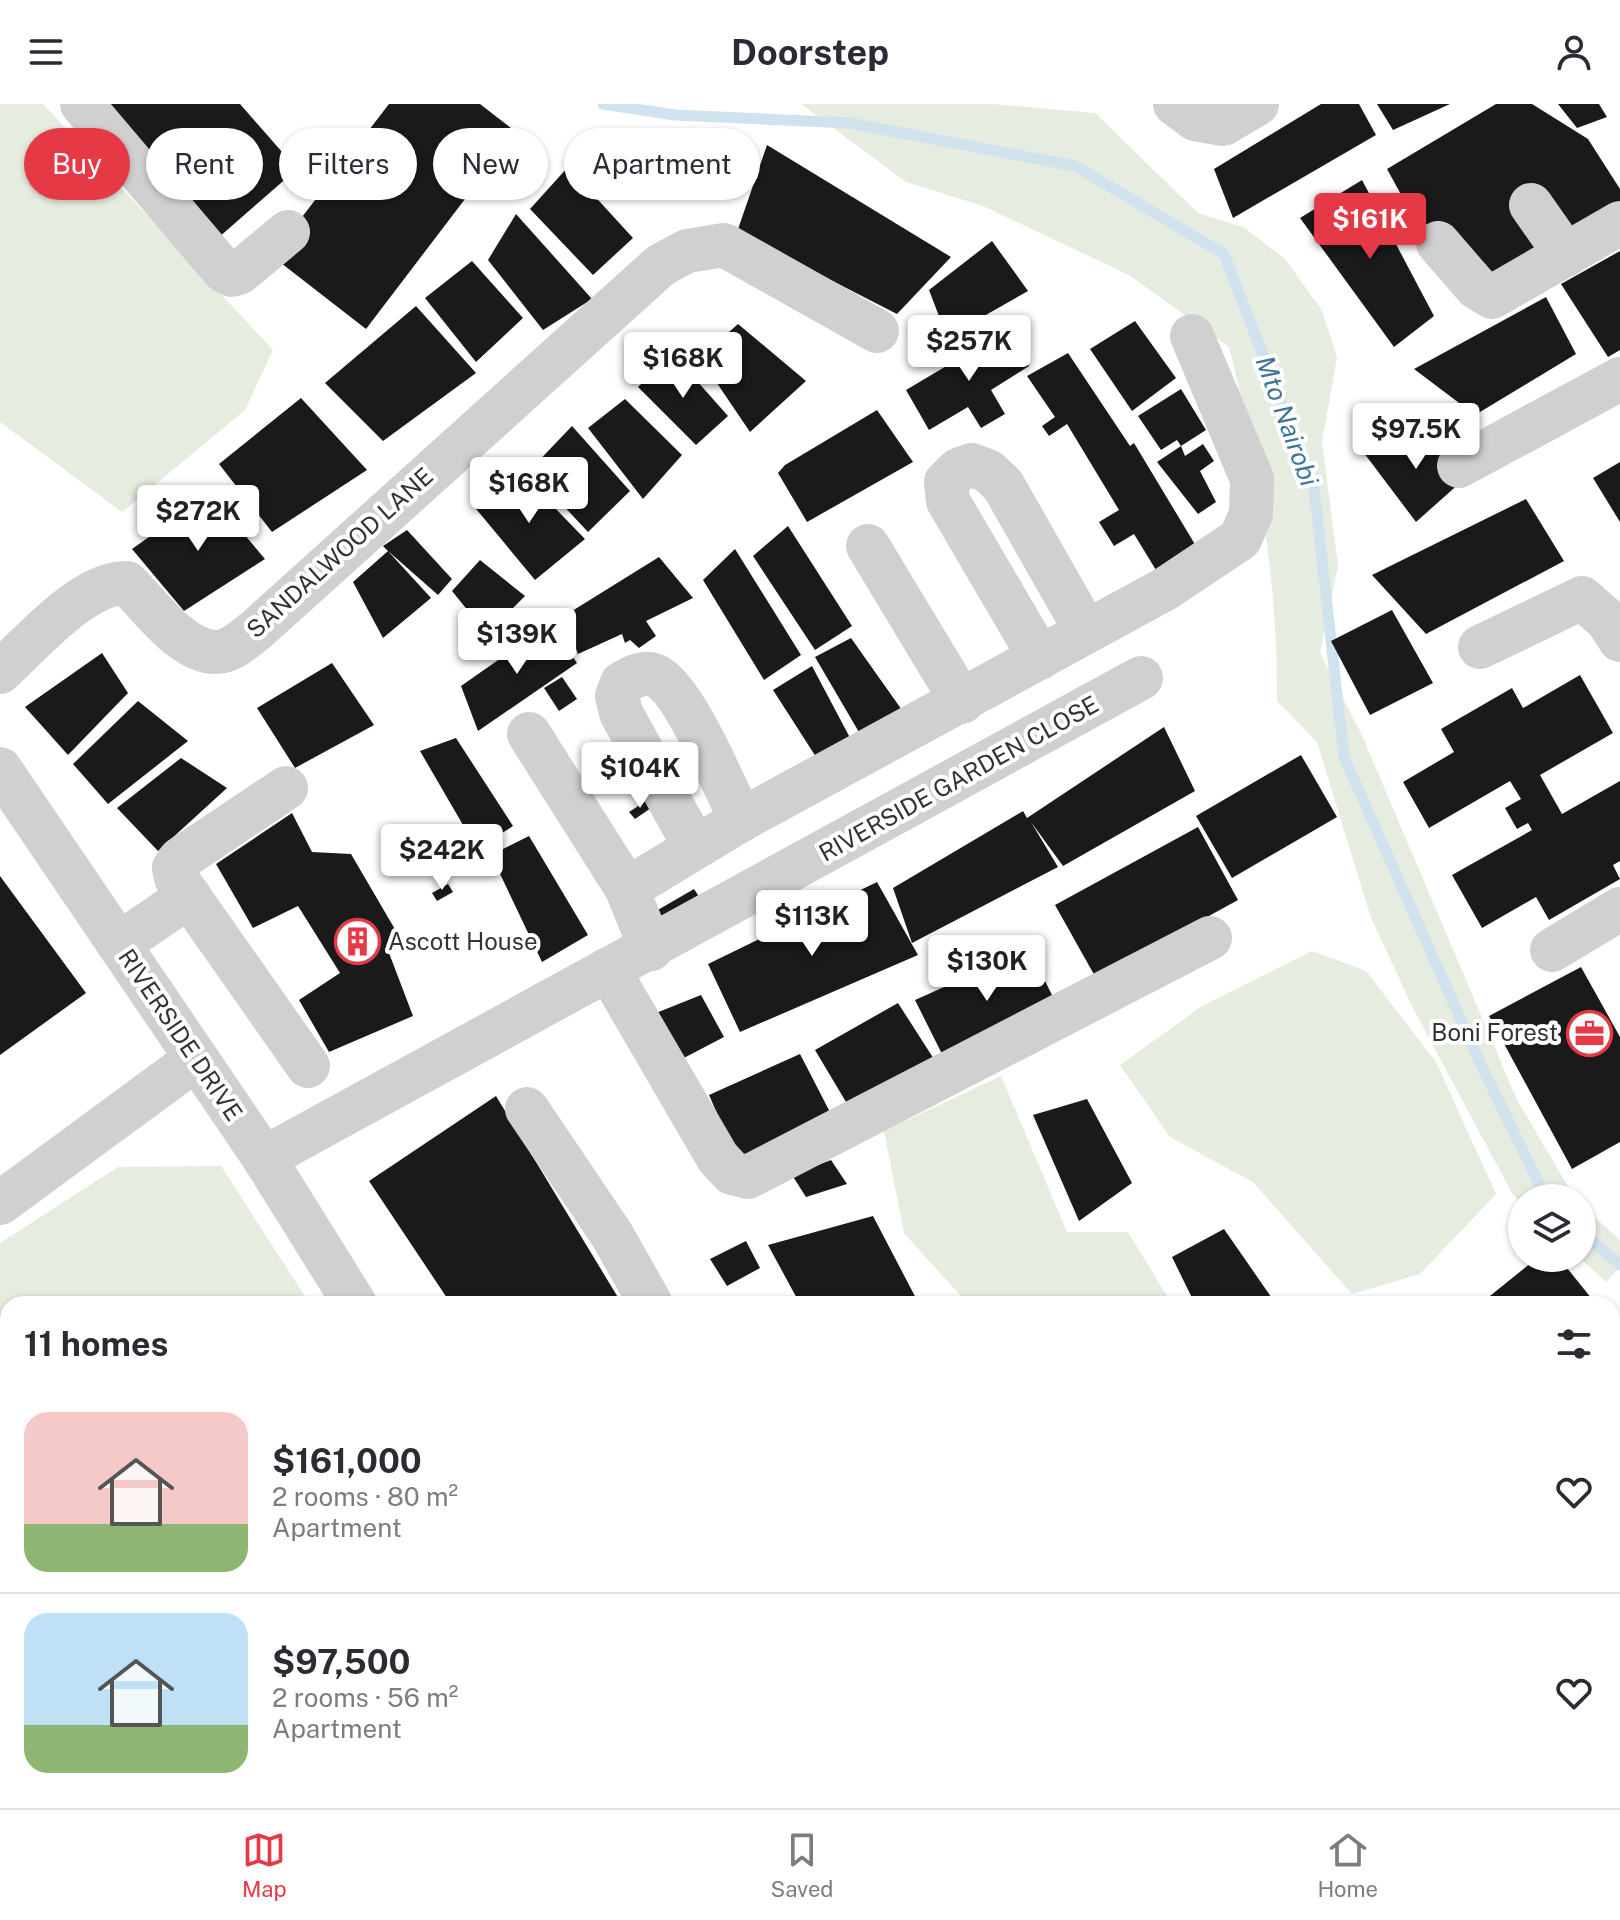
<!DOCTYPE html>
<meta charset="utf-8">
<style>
body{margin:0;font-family:"Public Sans",sans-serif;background:#f2f2f3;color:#2b2b33;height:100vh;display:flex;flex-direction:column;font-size:30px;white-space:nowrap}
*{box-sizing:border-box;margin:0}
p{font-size:26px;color:#7c7c81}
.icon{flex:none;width:44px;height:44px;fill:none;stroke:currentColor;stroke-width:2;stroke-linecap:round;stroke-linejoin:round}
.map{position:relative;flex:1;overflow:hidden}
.details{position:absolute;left:0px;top:1192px;width:1620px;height:512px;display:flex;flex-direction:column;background:#fff;border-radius:24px 24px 0 0;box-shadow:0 2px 6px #0004}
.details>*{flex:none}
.hud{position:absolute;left:24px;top:24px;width:800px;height:72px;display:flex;gap:16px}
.fabs{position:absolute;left:1508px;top:1080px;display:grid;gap:16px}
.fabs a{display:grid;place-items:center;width:88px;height:88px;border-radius:50%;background:#fff;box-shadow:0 2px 6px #0004;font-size:40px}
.price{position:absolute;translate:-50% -68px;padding:0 18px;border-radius:8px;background:#fff;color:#222;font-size:26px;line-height:52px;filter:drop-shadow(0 2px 4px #0008)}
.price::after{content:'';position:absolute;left:50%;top:48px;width:24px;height:18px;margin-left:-12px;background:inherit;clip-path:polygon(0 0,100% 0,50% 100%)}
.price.current{background:#e63946;color:#fff}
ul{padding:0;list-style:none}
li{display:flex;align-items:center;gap:24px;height:200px;padding:0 24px}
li+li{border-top:2px solid #e1e1e2}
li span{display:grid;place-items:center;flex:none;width:224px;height:160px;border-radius:24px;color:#555}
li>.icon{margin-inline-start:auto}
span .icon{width:96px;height:96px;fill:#fffc;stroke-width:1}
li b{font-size:34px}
h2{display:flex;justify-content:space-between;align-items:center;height:96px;padding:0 24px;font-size:34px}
.tag{padding:0 28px;border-radius:36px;background:#fff;box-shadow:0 2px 6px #0004;font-size:28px;line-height:72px}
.tag.current{background:#e63946;color:#fff}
header{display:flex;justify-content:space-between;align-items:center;height:104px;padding:0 24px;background:#fff;font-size:36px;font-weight:700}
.dock{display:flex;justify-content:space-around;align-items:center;height:112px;border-top:2px solid #e1e1e2;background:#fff;font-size:22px;color:#7c7c81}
.dock a{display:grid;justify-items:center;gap:4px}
.dock .current{color:#e63946}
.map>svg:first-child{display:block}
.green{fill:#e6ecdf}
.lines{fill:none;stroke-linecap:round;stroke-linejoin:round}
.stream{stroke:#cfe2ee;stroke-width:11}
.building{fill:#1a1a1a}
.minor{stroke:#d0d0d0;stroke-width:44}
.labels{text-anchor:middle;stroke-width:8;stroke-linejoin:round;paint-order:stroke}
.street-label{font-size:24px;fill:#333;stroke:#fff}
.poi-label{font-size:24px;fill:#333;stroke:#fff;text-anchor:start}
.water-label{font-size:26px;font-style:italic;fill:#3f7597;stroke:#fff}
</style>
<header><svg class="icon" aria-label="menu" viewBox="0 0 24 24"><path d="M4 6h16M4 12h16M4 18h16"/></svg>Doorstep<svg class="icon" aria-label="person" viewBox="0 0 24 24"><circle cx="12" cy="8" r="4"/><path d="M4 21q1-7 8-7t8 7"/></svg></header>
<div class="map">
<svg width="1620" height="1704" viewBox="0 0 1620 1704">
<rect width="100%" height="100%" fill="#fff"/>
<g class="green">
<path d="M 0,0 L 43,0 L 273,246 L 245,306 L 122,408 L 0,318 Z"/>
<path d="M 801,0 L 992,0 L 1095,9 L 1198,109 L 1245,124 L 1285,155 L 1321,205 L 1337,253 L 1322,338 L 1338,462 L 1320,549 L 1361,629 L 1517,996 L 1575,1094 L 1522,1094 L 1522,1100 L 1513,1091 L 1414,906 L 1371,814 L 1317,638 L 1277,597 C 1278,477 1258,359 1229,243 L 1129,171 L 983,102 L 906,78 Z"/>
<path d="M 1312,847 L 1366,867 L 1436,958 L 1496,1090 L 1420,1170 L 1352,1190 L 1253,1078 L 1170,1033 L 1120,961 L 1202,902 Z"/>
<path d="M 1001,972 L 1067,1128 L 1128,1128 L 1172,1200 L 968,1200 L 904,1129 L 884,1027 Z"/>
<path d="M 221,1062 L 310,1200 L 8,1200 L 8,1287 L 0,1286 L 0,1139 L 118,1063 Z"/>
<path d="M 1582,1102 L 1620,1136 L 1620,1163 L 1606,1178 L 1580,1154 Z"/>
<path d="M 0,1545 L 8,1558 L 8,1631 L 0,1634 Z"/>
<path d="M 240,1696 L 331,1696 L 333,1704 L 254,1704 Z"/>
<path d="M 712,1696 L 1178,1696 L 1163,1704 L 717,1704 Z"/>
</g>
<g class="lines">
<g class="stream">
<path d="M 603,0 L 675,11 L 849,19 L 1075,62 L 1224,150 L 1314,383 L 1344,653 L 1481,961 L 1546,1094"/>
<path d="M 1582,1128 L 1620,1161"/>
</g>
</g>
<g class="building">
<path d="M 108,0 L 240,0 L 297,65 L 210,141 Z"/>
<path d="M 389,0 L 480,0 L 516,28 L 366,225 L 272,152 Z"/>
<path d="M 1321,0 L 1359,0 L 1376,31 L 1233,114 L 1214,65 Z"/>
<path d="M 1377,0 L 1450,0 L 1393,26 Z"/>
<path d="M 1496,0 L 1532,0 L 1588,35 L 1620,85 L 1620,99 L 1459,196 L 1387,65 Z"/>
<path d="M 1558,0 L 1599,0 L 1607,13 L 1577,24 Z"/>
<path d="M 767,41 L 951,153 L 897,210 L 737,128 Z"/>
<path d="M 568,63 L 633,134 L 593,171 L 530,105 Z"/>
<path d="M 1362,76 L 1434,212 L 1394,243 L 1300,114 Z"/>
<path d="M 516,110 L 592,195 L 543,226 L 488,156 Z"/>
<path d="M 992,137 L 1028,187 L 947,233 L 929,186 Z"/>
<path d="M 1620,147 L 1620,246 L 1608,253 L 1561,180 Z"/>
<path d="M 472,157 L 523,214 L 476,258 L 425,194 Z"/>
<path d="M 1546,193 L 1576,250 L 1475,311 L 1414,265 Z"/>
<path d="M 416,202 L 476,269 L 383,337 L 325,279 Z"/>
<path d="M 1135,217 L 1176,274 L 1132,307 L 1090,245 Z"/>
<path d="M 738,220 L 806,277 L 750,328 L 700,254 Z"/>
<path d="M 1007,226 L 1029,262 L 991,286 L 1005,310 L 981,324 L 968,303 L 929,326 L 906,286 Z"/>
<path d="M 1068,249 L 1130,342 L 1134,339 L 1199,447 L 1159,471 L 1134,430 L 1114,442 L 1099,418 L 1119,406 L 1067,320 L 1049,332 L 1042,322 L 1055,313 L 1027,272 Z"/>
<path d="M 673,250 L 728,312 L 696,341 L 638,283 Z"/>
<path d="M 1181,285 L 1206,326 L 1181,342 L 1177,336 L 1161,346 L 1138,312 Z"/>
<path d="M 301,294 L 367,366 L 272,428 L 219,360 Z"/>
<path d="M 625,295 L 682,351 L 643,395 L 588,324 Z"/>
<path d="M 877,306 L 913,358 L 807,418 L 778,369 L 785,361 Z"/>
<path d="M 572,322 L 630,387 L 588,428 L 530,366 Z"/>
<path d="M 1429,323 L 1462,377 L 1416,418 L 1364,349 Z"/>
<path d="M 1203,340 L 1214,357 L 1200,367 L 1216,398 L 1198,410 L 1157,358 L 1181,342 L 1185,352 Z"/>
<path d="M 1620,358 L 1620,418 L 1593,374 Z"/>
<path d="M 522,370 L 585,435 L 535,476 L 472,400 Z"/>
<path d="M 210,390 L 265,455 L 184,507 L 132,445 Z"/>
<path d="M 1526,395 L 1564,457 L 1426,530 L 1372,471 Z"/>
<path d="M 788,422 L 852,522 L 815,546 L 753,452 Z"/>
<path d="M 407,426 L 452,475 L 438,491 L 388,447 L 431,494 L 383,534 L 353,478 L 388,447 L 383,442 Z"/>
<path d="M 735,445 L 801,551 L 764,576 L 703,476 Z"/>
<path d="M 659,453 L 693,494 L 646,517 L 656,532 L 639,544 L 630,536 L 625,539 L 622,530 L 578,550 L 564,512 Z"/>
<path d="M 480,456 L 525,492 L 487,530 L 452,487 Z"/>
<path d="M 1392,506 L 1433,579 L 1370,611 L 1331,537 Z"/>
<path d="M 550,520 L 577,559 L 478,627 L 461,582 Z"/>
<path d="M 851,534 L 909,616 L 870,647 L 815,553 Z"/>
<path d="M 102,549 L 128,589 L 68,651 L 25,603 Z"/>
<path d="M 332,559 L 374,621 L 295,664 L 257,604 Z"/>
<path d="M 812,562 L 857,647 L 827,670 L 773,586 Z"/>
<path d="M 1580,571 L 1613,629 L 1540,671 L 1562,710 L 1620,677 L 1620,757 L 1613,761 L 1620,775 L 1549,816 L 1536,793 L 1482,824 L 1452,771 L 1532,726 L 1528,719 L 1517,725 L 1505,704 L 1521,695 L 1510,677 L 1429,724 L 1403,678 L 1454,648 L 1441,625 L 1512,584 L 1523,604 Z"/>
<path d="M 562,573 L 577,595 L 559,607 L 544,584 Z"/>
<path d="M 138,597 L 188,637 L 108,700 L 73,660 Z"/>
<path d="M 1164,623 L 1195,687 L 1063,762 L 1031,718 L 1058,763 L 912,839 L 893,784 L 1023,707 L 1027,714 Z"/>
<path d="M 456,634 L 513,722 L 477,745 L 420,647 Z"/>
<path d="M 1301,651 L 1337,713 L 1232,774 L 1196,712 Z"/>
<path d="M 181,654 L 227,684 L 158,747 L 117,704 Z"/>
<path d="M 646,697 L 651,704 L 635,715 L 629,708 Z"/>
<path d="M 292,709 L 312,748 L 351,750 L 396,827 L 389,849 L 413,912 L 329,948 L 299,896 L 340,869 L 298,802 L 253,824 L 216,760 Z"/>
<path d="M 1198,723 L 1238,796 L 1096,874 L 1055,801 Z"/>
<path d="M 529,732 L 588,831 L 542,858 L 491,751 Z"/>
<path d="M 0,772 L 86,889 L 0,951 Z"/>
<path d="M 877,778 L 918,851 L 740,928 L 708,860 Z"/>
<path d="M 448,780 L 453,788 L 437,797 L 432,789 Z"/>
<path d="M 694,785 L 711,811 L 670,828 L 656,807 Z"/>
<path d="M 1029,845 L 1059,905 L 942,950 L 915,896 Z"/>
<path d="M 1581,863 L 1620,933 L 1620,1038 L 1572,1065 L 1489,912 Z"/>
<path d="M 701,891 L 724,933 L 678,957 L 656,909 Z"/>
<path d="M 898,899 L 939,963 L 852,1008 L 815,946 Z"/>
<path d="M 800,950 L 833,1014 L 737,1055 L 709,991 Z"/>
<path d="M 496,992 L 622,1200 L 451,1200 L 369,1077 Z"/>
<path d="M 1087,995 L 1132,1079 L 1079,1117 L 1033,1011 Z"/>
<path d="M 831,1056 L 847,1080 L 806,1093 L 792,1071 Z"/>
<path d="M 873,1112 L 919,1200 L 800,1200 L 768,1141 Z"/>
<path d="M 1224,1125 L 1276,1200 L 1195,1200 L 1172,1153 Z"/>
<path d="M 746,1137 L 760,1164 L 727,1182 L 710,1155 Z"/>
<path d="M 1537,1154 L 1559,1154 L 1596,1200 L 1480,1200 Z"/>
<path d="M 1612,1219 L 1620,1229 L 1620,1256 L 1612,1263 Z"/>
<path d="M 0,1348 L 8,1349 L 8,1460 L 0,1459 Z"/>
<path d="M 1620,1540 L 1620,1578 L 1612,1565 L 1612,1545 Z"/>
<path d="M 1612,1578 L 1620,1592 L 1620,1626 L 1612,1631 Z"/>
<path d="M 1620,1643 L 1620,1672 L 1612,1659 L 1612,1648 Z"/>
<path d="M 373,1696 L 438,1696 L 444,1704 L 380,1704 Z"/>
<path d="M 1530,1696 L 1566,1696 L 1553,1704 L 1535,1704 Z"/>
</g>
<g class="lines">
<g class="minor">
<path d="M 82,0 L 224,167 L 231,171 L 239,169 L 288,128"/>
<path d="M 1175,0 L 1195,15 L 1223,20 L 1257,0"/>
<path d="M 1531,101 L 1566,151"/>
<path d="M 1438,139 L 1477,184 L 1492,193 L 1620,119"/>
<path d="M 1459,362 L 1620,275"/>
<path d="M 868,442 L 962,598"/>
<path d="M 1480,543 L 1582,494 L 1607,516 L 1620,536"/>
<path d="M 1040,554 L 948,397 L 946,378 L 958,366 L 972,361 L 988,367 L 1003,381 L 1086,527"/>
<path d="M 0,568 C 32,539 83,478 127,479 C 149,501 182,548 216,548 C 231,548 244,535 255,527 L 661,161 L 687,147 L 724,141 L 877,227"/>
<path d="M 529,630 L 627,785"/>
<path d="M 0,665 L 264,1054 L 355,1200"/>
<path d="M 286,684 L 180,755 L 174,764 L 176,774 L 308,962"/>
<path d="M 695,743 L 621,609 L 617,592 L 622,579 C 633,573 644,566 656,572 C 684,584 726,686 741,716"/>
<path d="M 119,840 L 189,792"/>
<path d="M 651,845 L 627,785 L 741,716 L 1165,485 L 1240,435 L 1251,410 L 1252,375 L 1192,232"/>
<path d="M 1552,846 L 1620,805"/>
<path d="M 608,865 L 718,1054 L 732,1069 L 748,1073 L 1210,834"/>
<path d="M 527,1005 L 612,1131 L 651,1200"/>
<path d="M 264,1054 L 1141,574"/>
<path d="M 0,1099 L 196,955"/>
<path d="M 1612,1333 L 1620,1329"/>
<path d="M 497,1696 L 502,1704"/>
<path d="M 673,1696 L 678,1704"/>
<path d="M 1199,1704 L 1214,1696"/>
<path d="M 1618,1704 L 1620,1702"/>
</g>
</g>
<defs>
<symbol id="building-ring" viewBox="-11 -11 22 22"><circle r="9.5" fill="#fff" stroke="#e63946" stroke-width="1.5"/><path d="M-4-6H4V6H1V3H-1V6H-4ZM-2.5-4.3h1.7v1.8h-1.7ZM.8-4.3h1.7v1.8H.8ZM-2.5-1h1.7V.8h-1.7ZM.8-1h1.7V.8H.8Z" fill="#e63946"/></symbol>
<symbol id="office-ring" viewBox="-11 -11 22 22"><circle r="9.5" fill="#fff" stroke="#e63946" stroke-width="1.5"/><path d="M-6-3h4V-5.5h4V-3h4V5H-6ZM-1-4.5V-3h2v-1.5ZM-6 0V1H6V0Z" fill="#e63946"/></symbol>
</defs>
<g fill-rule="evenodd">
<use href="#building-ring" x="332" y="812" width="51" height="51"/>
<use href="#office-ring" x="1564" y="904" width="51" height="51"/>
</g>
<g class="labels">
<g class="street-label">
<text transform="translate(340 449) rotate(-42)" y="8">SANDALWOOD LANE</text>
<text transform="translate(959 675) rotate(-29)" y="8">RIVERSIDE GARDEN CLOSE</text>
<text transform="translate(180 931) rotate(56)" y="8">RIVERSIDE DRIVE</text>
</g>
<g class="poi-label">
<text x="388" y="846">Ascott House</text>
<text x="1558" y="937" text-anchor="end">Boni Forest</text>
</g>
<g class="water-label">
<text transform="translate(1287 317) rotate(70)" y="9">Mto Nairobi</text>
</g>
</g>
</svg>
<div class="fabs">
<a><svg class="icon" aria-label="layers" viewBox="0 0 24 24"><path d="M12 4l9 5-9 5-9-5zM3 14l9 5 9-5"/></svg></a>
</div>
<b class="price current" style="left:1370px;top:157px">$161K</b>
<b class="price" style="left:969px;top:279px">$257K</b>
<b class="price" style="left:683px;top:296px">$168K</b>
<b class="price" style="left:1416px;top:367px">$97.5K</b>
<b class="price" style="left:529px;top:421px">$168K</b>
<b class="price" style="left:198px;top:449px">$272K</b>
<b class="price" style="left:517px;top:572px">$139K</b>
<b class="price" style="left:640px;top:706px">$104K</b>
<b class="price" style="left:442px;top:788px">$242K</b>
<b class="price" style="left:812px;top:854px">$113K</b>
<b class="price" style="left:987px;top:899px">$130K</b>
<div class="hud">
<a class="tag current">Buy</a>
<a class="tag">Rent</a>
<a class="tag">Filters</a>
<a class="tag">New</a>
<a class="tag">Apartment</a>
</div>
<section class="details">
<h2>11 homes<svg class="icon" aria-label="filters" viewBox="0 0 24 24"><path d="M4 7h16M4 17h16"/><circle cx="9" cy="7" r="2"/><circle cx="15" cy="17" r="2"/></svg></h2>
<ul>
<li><span style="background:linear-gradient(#f6c9c9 70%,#8fb573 0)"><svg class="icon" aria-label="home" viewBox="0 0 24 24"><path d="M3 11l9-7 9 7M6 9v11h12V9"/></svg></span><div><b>$161,000</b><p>2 rooms · 80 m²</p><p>Apartment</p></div><svg class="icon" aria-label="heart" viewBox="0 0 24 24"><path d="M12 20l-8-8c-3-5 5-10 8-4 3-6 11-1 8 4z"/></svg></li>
<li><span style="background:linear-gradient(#bfe0f5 70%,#8fb573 0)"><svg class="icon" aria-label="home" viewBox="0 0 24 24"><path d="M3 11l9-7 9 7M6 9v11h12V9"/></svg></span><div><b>$97,500</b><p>2 rooms · 56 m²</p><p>Apartment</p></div><svg class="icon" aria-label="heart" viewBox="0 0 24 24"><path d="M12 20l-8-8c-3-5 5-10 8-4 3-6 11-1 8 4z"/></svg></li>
</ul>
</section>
</div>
<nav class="dock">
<a class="current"><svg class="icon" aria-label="map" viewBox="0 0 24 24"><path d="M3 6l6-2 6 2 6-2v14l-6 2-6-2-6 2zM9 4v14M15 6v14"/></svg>Map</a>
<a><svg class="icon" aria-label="saved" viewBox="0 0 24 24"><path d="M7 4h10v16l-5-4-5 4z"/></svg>Saved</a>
<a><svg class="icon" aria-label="home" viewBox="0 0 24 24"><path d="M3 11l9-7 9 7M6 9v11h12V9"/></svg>Home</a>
</nav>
